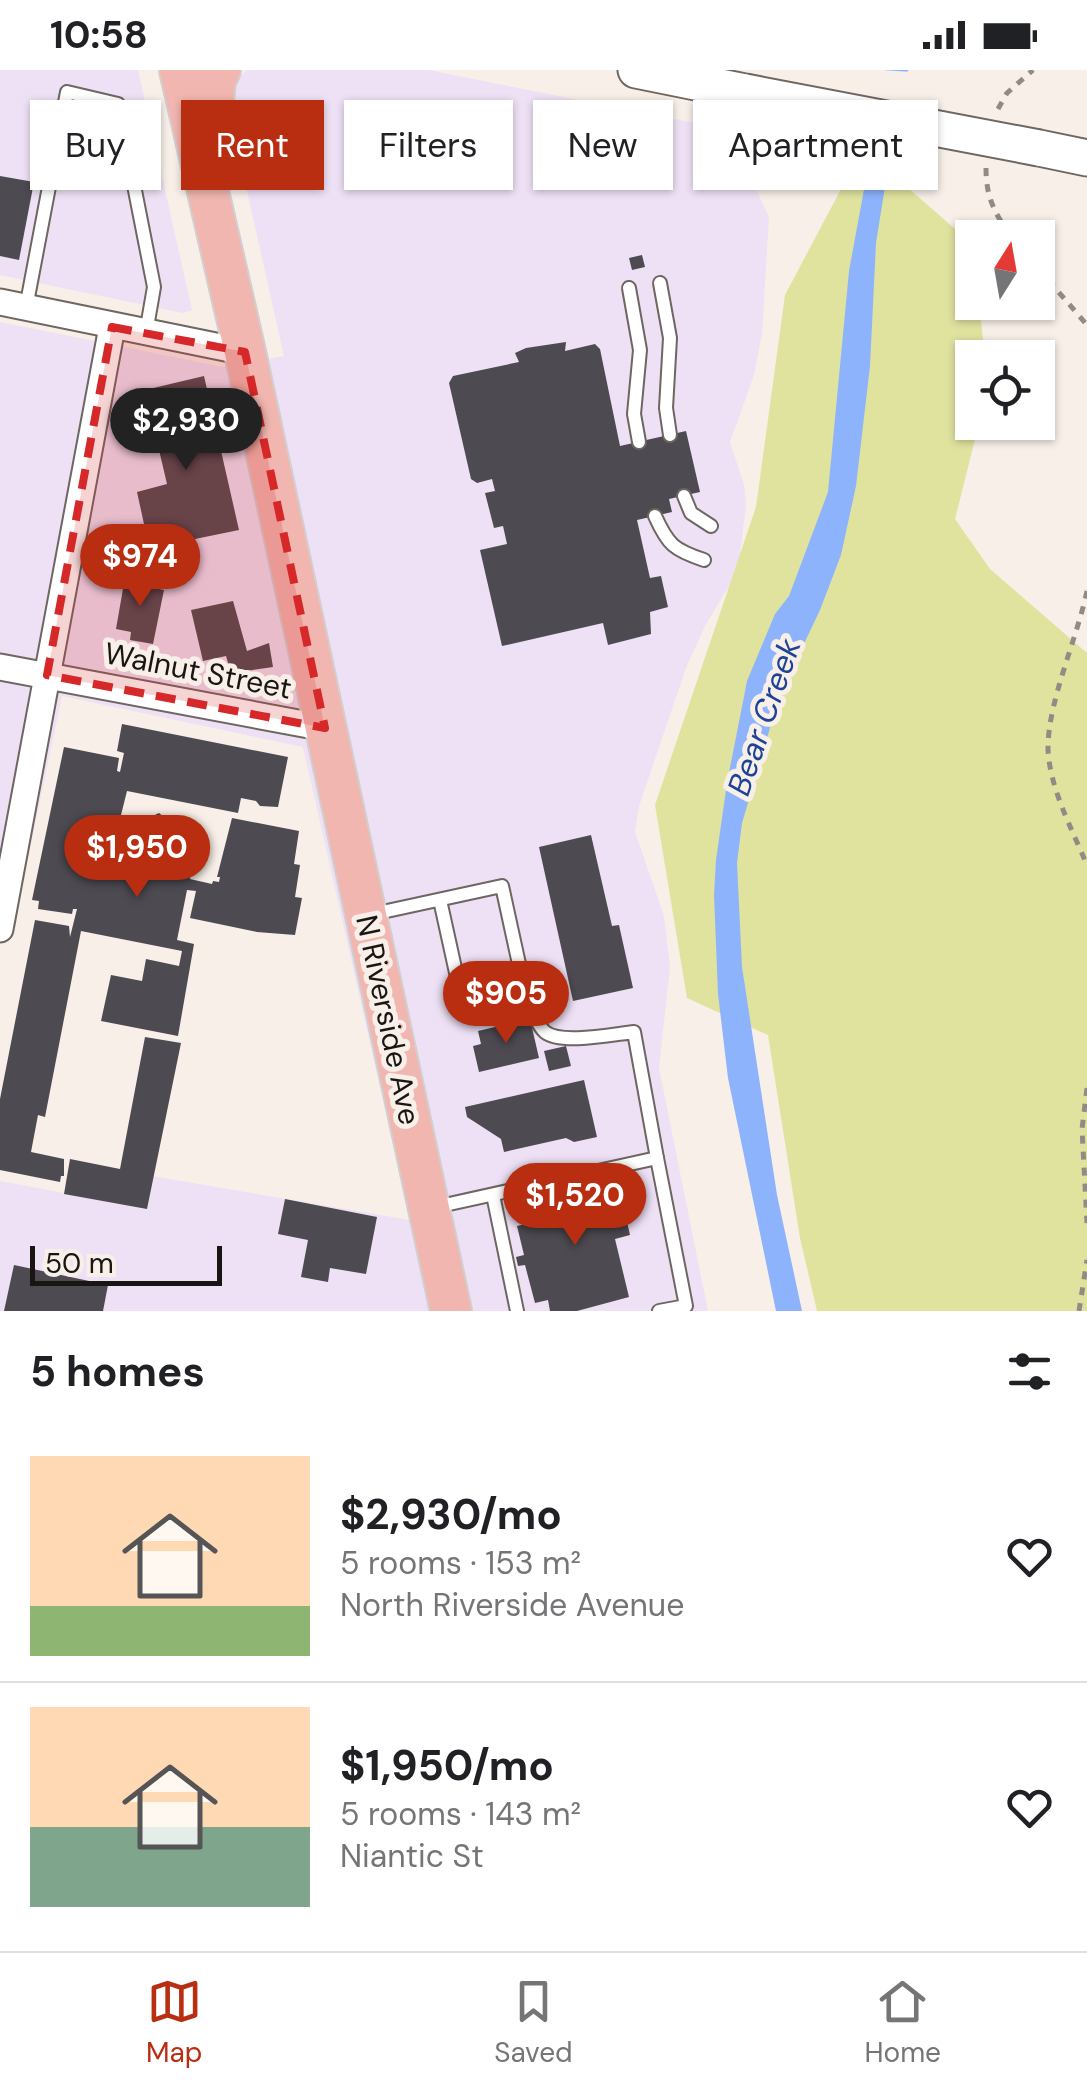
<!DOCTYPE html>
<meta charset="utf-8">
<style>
body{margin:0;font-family:"DM Sans",sans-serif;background:#f2f2f2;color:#202124;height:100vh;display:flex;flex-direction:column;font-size:38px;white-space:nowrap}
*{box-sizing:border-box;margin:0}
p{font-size:32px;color:#757577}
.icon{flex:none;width:55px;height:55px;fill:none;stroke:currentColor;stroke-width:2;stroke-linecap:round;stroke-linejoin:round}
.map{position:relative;height:1241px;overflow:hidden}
.sheet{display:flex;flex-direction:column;background:#fff;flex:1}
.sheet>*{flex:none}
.banner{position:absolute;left:30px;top:30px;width:1028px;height:90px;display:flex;gap:20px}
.needle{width:65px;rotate:11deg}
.controls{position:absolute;left:955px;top:150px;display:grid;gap:20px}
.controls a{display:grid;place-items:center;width:100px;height:100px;border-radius:0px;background:#fff;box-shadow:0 2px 8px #0004;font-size:50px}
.scale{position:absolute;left:30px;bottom:25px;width:192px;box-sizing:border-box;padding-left:10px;border:5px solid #181513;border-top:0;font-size:28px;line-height:35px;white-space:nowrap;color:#181513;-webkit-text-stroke:8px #f7efe8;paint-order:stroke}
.price{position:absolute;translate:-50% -85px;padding:0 22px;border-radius:35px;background:#b92e11;color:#fff;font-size:32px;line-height:65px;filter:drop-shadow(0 2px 5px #0008)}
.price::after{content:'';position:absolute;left:50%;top:60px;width:30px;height:22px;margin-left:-15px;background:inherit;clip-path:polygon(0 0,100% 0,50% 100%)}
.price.active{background:#222;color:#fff}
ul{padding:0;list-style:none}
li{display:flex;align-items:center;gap:30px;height:250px;padding:0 30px}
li+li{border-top:2px solid #e0e0e0}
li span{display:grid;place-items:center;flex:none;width:280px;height:200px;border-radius:0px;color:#555}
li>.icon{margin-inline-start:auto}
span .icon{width:120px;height:120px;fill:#fffc;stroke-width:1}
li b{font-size:42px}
h2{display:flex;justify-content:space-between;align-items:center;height:120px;padding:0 30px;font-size:42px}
.tag{padding:0 35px;border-radius:0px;background:#fff;box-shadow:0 2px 8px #0004;font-size:35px;line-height:90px}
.tag.active{background:#b92e11;color:#fff}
.status{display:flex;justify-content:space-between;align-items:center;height:70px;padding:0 50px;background:#fff;direction:ltr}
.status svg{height:28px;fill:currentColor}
.dock{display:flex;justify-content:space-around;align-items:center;height:140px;border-top:2px solid #e0e0e0;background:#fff;font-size:28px;color:#757577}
.dock a{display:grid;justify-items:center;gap:5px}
.dock .active{color:#b92e11}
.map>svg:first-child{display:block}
.commercial{fill:#eee1f5}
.green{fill:#e0e39e}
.water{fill:#8db3fd}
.pier{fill:#f7efe8}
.building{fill:#4d4a51}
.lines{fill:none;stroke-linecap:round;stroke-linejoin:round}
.lane-casing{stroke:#6d6661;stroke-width:16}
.street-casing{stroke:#6d6661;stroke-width:29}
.secondary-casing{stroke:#6d6661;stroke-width:39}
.primary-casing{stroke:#d1d0d0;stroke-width:44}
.path{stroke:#918b86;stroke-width:5;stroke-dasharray:8 8;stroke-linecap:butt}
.lane{stroke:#fff;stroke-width:12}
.street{stroke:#fff;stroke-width:25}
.secondary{stroke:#fff;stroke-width:35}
.primary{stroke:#f1b6af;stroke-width:40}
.secondary-bridge-casing{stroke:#6d6661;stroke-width:39;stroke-linecap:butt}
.secondary-bridge{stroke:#fff;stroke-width:35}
.marked{fill:#d62828;fill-opacity:0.2;stroke:#d62828;stroke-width:8;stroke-dasharray:20 12;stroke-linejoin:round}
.labels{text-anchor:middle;stroke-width:10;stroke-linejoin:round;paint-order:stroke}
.street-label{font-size:30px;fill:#181513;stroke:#f7efe8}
.water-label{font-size:32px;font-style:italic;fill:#1d4397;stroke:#f7efe8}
</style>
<div class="status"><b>10:58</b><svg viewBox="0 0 49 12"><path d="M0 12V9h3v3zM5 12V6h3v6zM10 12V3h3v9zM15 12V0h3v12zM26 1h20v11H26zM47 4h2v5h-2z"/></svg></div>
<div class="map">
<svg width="1087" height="1241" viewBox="0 0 1087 1241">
<rect width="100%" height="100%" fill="#f7efe8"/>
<g class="commercial">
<path d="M 0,0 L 138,0 L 192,240 L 183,243 L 0,205 Z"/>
<path d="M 246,0 L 428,0 L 715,57 L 735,92 L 754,115 L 769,147 L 762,263 L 754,305 L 730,372 L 744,415 L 746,435 L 738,501 L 705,556 L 686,598 L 639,736 L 635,762 L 664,846 L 670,897 L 659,998 L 708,1241 L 0,1241 L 0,1111 L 145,1138 L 152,1106 L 410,1150 L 303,677 L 62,626 L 21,821 L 0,817 L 0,252 L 223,297 L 284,286 L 230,45 L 229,29 L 235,14 Z"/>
</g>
<path class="green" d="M 849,104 L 907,117 L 971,173 L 972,232 L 979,233 L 985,287 L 972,288 L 972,352 L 979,353 L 955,449 L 990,499 L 1087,583 L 1087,1241 L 817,1241 L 800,1168 L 768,965 L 687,928 L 655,735 L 756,437 L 785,225 Z"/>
<path class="water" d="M 886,0 L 908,0 L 898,35 L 876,173 L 870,296 L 856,416 L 841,485 L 820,540 L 780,624 L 742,753 L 737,793 L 742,897 L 777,1125 L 802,1241 L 776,1241 L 728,1008 L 718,924 L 714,825 L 716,790 L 727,713 L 747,611 L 775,544 L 789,526 L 828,422 L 849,201 Z"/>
<path class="pier" d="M 881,0 L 913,2 L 903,36 L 892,104 L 862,98 Z"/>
<g class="building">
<path d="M 0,106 L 34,112 L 19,190 L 0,186 Z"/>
<path d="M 642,185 L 645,197 L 632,200 L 629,188 Z"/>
<path d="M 566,272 L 565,281 L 595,274 L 600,279 L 620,376 L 686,361 L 700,422 L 669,429 L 672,442 L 637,450 L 650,508 L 661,506 L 668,537 L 650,542 L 651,564 L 608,575 L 603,553 L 502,576 L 480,480 L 507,474 L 503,456 L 494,458 L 485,423 L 495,421 L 492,409 L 477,413 L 471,409 L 449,313 L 453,306 L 519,292 L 515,283 L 526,278 Z"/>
<path d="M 204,306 L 239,460 L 195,469 L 198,483 L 160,492 L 156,475 L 149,477 L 137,422 L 167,414 L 145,320 Z"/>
<path d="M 100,479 L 126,483 L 123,504 L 97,500 Z"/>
<path d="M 138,504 L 155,507 L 153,518 L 164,520 L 153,574 L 130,570 L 131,562 L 116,559 L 124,513 L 136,515 Z"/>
<path d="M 233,531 L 247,581 L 269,573 L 273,597 L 231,603 L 226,586 L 203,591 L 191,540 Z"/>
<path d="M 122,654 L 288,687 L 278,737 L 260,736 L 256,731 L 241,728 L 238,743 L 127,721 L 121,745 L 144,750 L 159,743 L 171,753 L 168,768 L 153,772 L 142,760 L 119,755 L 114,782 L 192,798 L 190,809 L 212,814 L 213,811 L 219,812 L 220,807 L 217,807 L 232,748 L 299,761 L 294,794 L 300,795 L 295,827 L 302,828 L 295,865 L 257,862 L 190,848 L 196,821 L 187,820 L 177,870 L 194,874 L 178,966 L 101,951 L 111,905 L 142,911 L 146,889 L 179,896 L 182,881 L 81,861 L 45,1047 L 38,1045 L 31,1082 L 64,1089 L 64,1106 L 61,1106 L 60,1112 L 0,1100 L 0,1029 L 35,850 L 69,856 L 70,867 L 77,839 L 73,839 L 72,844 L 38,839 L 39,831 L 32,830 L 64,677 L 119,688 L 117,701 L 120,702 L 124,683 L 117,681 Z"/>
<path d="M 591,765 L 612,856 L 619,855 L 633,918 L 573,931 L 539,777 Z"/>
<path d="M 530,949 L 539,988 L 479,1002 L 473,976 L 481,974 L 478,961 Z"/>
<path d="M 145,967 L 181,973 L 147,1139 L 64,1124 L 70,1089 L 120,1099 Z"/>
<path d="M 566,976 L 571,996 L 549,1001 L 544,981 Z"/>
<path d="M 584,1010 L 597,1067 L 574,1072 L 566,1068 L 504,1082 L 501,1069 L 467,1047 L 465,1037 Z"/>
<path d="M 581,1115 L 583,1124 L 619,1116 L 630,1165 L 615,1169 L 629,1227 L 577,1241 L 550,1241 L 548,1230 L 535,1233 L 525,1195 L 518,1196 L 516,1187 L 524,1185 L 517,1156 L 529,1153 L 524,1129 Z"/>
<path d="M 285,1129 L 377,1147 L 366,1204 L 330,1198 L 328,1212 L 301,1207 L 308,1170 L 278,1164 Z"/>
<path d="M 14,1195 L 108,1215 L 103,1241 L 4,1241 Z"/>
</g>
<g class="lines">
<defs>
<g id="lane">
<path d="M 660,213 L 670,268 L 666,338 L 670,365"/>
<path d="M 629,218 L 640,280 L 634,344 L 639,372"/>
<path d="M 26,238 L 67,22 L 118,34 L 154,217 L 146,263"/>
<path d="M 684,426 L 691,443 L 711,456"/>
<path d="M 655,446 C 668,475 674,480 704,490"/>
<path d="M 373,844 L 502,816 L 526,926 L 464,939 L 440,830"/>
<path d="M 526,926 C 531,936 536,954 545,962 C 561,975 614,964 634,962 L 657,1088"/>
<path d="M 493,1125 L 517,1241"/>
<path d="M 431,1138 L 657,1088 L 686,1236 L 659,1241"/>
</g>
<g id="street">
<path d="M 0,232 L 245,282"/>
<path d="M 0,597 L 325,658"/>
<path d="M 0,859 L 112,257"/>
</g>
<g id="secondary">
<path d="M 636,0 L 745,22"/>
<path d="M 1039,78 L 1087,88"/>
</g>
<g id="primary">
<path d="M 180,0 L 245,282 L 451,1241"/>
<path d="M 209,73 L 215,10 L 220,0"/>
</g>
</defs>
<use href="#lane" class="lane-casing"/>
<use href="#street" class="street-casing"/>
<use href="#secondary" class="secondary-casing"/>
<use href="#primary" class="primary-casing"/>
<g class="path">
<path d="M 998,39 L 1007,23 L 1033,0"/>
<path d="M 986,98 C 986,128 995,145 1013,168"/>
<path d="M 1038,198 L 1087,255"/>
<path d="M 1087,521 C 1077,569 1048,631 1048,678 C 1049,717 1072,759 1087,795"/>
<path d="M 1087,1018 L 1082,1059 L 1087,1153"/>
<path d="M 1079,1241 L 1087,1190"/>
</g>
<use href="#lane" class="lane"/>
<use href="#street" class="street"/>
<use href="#secondary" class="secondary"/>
<use href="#primary" class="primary"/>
<defs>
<path id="secondary-bridge" d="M 745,22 L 1039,78"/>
</defs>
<use href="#secondary-bridge" class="secondary-bridge-casing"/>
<use href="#secondary-bridge" class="secondary-bridge"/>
</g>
<path class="marked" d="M 112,257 L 245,282 L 325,658 L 47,605 Z"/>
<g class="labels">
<g class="street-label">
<text transform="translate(198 601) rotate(11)" y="10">Walnut Street</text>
<text transform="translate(388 950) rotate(78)" y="10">N Riverside Ave</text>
</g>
<g class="water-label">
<text transform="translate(764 647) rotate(-71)" y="11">Bear Creek</text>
</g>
</g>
</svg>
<div class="controls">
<a><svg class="needle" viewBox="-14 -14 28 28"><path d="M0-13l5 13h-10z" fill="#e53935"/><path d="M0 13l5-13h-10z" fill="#757577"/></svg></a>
<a><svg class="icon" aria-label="locate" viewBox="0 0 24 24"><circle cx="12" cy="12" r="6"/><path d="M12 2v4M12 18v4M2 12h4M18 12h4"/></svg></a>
</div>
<div class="scale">50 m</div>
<b class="price active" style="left:186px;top:403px">$2,930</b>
<b class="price" style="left:140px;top:539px">$974</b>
<b class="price" style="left:137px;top:830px">$1,950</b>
<b class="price" style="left:506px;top:976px">$905</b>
<b class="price" style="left:575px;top:1178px">$1,520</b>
<div class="banner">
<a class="tag">Buy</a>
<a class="tag active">Rent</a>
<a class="tag">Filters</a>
<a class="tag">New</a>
<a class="tag">Apartment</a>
</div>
</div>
<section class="sheet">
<h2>5 homes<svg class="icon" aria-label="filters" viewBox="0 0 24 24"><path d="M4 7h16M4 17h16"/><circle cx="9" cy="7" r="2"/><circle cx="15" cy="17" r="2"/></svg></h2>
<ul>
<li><span style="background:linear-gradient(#ffd9b3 75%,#8fb573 0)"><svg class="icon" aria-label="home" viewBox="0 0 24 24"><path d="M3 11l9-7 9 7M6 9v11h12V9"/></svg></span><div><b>$2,930/mo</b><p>5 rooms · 153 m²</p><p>North Riverside Avenue</p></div><svg class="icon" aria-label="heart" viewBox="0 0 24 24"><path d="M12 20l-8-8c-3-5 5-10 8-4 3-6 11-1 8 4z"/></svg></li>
<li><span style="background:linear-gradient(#ffd9b3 60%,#7fa58c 0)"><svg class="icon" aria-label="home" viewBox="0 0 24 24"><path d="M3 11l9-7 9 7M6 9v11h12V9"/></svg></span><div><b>$1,950/mo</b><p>5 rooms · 143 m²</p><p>Niantic St</p></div><svg class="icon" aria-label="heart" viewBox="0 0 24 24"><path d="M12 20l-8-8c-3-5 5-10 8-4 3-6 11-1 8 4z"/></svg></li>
</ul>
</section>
<nav class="dock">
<a class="active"><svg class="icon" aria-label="map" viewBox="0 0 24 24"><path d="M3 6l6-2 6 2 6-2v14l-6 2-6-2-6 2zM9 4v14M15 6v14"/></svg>Map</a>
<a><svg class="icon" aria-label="saved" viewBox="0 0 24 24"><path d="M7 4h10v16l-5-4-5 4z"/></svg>Saved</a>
<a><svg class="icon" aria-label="home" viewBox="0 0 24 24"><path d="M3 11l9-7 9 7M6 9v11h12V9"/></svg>Home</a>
</nav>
